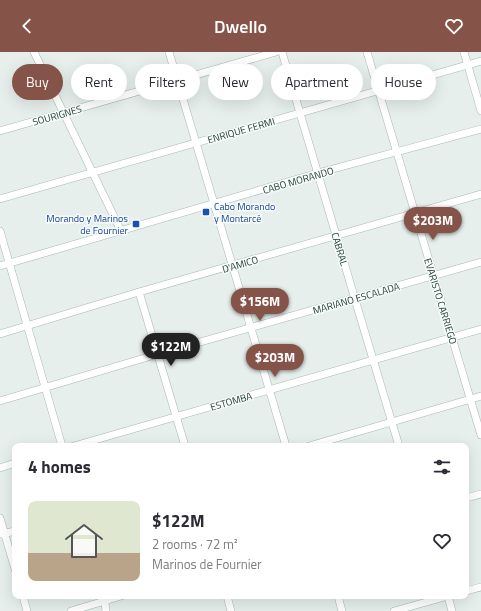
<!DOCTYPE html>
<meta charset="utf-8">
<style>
body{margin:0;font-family:"Titillium Web",sans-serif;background:#f7f7f7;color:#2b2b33;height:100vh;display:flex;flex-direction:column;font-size:15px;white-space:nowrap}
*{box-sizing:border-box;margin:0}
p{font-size:13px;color:#7c7c81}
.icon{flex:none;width:22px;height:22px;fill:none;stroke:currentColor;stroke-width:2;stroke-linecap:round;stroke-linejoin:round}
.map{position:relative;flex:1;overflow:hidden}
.details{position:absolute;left:12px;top:391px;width:457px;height:156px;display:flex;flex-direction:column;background:#fff;border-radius:8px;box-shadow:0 4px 16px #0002}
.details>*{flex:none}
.hud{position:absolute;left:12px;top:12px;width:457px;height:36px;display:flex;gap:8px}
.price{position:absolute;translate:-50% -34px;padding:0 9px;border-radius:14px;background:#855347;color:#fff;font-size:13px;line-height:26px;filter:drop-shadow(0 1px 2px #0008)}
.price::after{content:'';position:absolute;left:50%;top:24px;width:12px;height:9px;margin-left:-6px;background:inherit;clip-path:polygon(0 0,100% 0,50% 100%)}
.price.current{background:#222;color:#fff}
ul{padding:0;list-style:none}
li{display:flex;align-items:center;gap:12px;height:100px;padding:0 16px}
li span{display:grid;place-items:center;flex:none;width:112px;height:80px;border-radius:8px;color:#555}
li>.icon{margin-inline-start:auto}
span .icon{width:48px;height:48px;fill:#fffc;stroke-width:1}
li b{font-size:17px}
h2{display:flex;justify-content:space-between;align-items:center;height:48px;padding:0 16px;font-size:17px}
.tag{padding:0 14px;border-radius:18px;background:#fff;box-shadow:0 4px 16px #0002;font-size:14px;line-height:36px}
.tag.current{background:#855347;color:#fff}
header{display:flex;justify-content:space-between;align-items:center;height:52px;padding:0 16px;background:#855347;color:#fff;font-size:18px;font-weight:600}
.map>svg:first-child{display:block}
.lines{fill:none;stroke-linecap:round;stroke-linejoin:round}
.minor-casing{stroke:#a8b8b2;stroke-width:8}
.minor{stroke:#fff;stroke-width:7}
.transit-dot{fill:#1a4fb4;stroke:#f7fbf9;stroke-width:1.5}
.labels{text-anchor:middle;stroke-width:3;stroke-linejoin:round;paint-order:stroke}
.street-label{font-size:10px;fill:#24423a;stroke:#f7fbf9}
.transit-label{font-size:10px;fill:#164399;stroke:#f7fbf9;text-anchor:start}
</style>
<header><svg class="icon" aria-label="back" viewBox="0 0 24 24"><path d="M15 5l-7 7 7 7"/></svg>Dwello<svg class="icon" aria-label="heart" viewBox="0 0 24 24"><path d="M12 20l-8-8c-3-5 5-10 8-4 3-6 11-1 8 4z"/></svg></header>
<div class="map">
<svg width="481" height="559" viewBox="0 0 481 559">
<rect width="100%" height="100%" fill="#e6efeb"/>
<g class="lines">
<defs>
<g id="minor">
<path d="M 34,0 L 121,179"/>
<path d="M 169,0 L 286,394"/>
<path d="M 282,0 C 321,131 359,263 399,394"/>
<path d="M 367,0 L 481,383"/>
<path d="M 464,0 L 481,59"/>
<path d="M 0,79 L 276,0"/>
<path d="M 0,147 L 481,9"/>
<path d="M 0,179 L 62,394"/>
<path d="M 0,214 L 318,121 L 481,77"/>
<path d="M 139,240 L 185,394"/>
<path d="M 0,282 L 139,240 L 481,142"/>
<path d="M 0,349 L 158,302 L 481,210"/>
<path d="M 74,394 L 481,277"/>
<path d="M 309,394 L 481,344"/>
<path d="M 0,416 L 15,411"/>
<path d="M 466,446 L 481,442"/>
<path d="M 0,466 L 15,517"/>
<path d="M 2,482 L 15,479"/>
<path d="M 466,539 L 481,535"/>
<path d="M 23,544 L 27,559"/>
<path d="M 104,544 L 106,559"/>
<path d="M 227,544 L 231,559"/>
<path d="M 338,544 L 342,559"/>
<path d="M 448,544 L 452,559"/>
<path d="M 71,559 L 121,544"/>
<path d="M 394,559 L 448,544"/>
</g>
</defs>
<use href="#minor" class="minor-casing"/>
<use href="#minor" class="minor"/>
</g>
<g class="transit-dot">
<rect x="202" y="156" width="8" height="8" rx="2"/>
<rect x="132" y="168" width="8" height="8" rx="2"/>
</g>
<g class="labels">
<g class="street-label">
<text transform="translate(57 63) rotate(-16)" y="4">SOURIGNES</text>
<text transform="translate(241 78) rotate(-16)" y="4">ENRIQUE FERMI</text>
<text transform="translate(298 128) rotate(-16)" y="4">CABO MORANDO</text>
<text transform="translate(340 197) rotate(73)" y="4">CABRAL</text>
<text transform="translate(240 212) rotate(-16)" y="4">D'AMICO</text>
<text transform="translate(356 246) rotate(-16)" y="4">MARIANO ESCALADA</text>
<text transform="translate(441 249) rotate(73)" y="4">EVARISTO CARRIEGO</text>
<text transform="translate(231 349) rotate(-16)" y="4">ESTOMBA</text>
</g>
<g class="transit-label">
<text x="214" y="158">Cabo Morando<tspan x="214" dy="12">y Montarcé</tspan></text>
<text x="128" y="170" text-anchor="end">Morando y Marinos<tspan x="128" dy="12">de Fournier</tspan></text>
</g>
</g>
</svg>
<b class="price" style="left:433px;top:189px">$203M</b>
<b class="price" style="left:260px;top:270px">$156M</b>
<b class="price current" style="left:171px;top:315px">$122M</b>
<b class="price" style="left:275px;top:326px">$203M</b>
<div class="hud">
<a class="tag current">Buy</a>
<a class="tag">Rent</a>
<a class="tag">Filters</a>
<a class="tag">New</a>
<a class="tag">Apartment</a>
<a class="tag">House</a>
</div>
<section class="details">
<h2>4 homes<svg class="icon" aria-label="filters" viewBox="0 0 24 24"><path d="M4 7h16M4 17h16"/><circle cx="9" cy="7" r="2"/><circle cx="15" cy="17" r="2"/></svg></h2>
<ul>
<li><span style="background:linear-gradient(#dfe7d0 65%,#b9a48a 0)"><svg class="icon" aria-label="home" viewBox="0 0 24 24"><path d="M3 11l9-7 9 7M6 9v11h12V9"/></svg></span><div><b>$122M</b><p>2 rooms · 72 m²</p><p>Marinos de Fournier</p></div><svg class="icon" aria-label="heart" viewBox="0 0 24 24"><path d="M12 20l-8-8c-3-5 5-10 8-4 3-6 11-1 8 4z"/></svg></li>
</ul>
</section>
</div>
